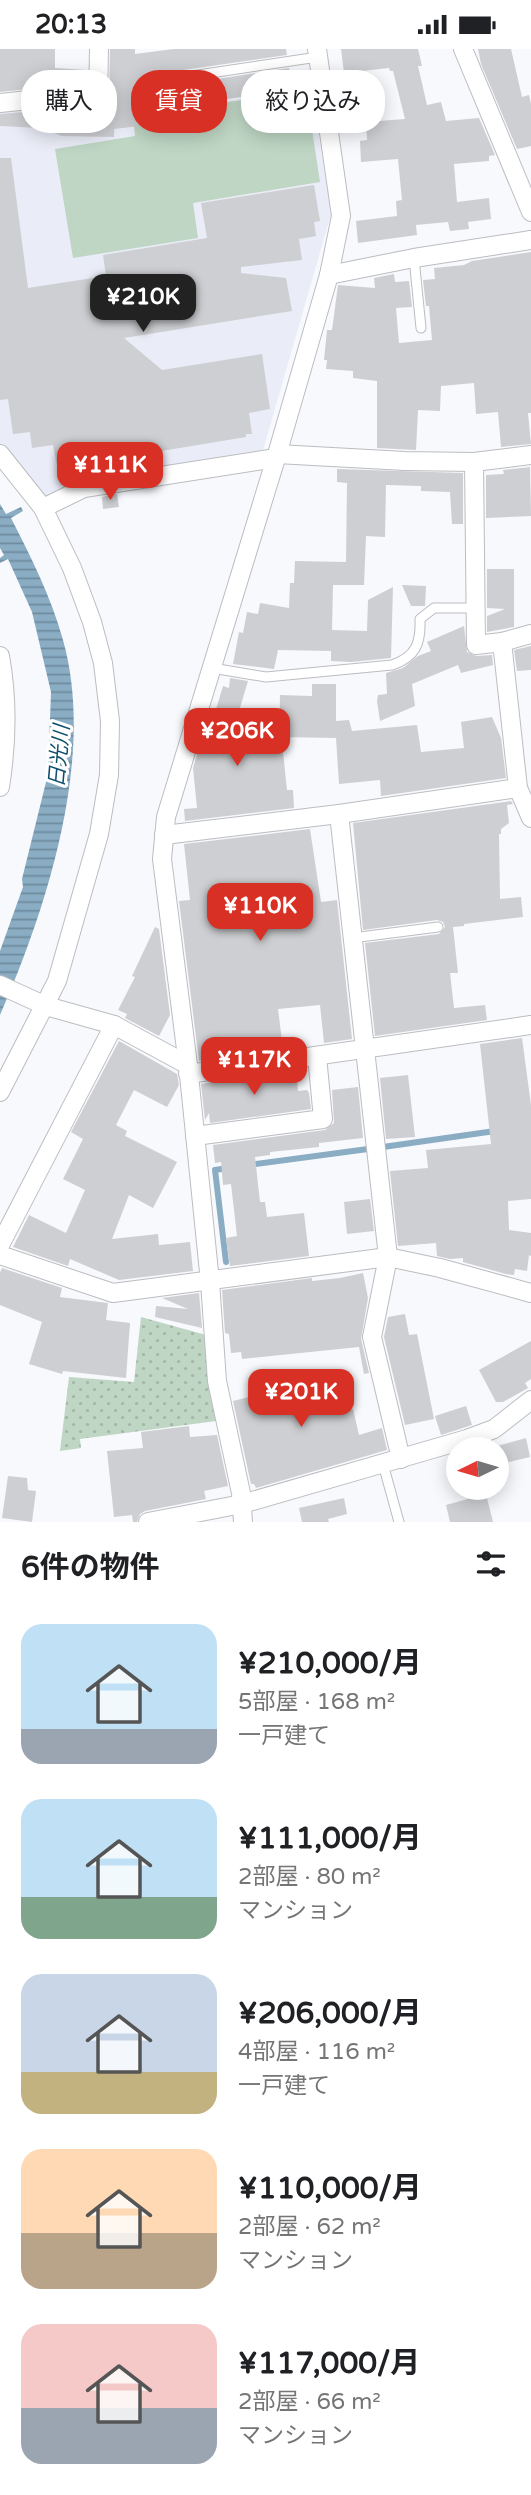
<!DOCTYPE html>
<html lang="ja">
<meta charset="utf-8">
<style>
body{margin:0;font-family:"Varela Round","Noto Sans JP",sans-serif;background:#f6f6f6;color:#202124;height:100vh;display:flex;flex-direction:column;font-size:26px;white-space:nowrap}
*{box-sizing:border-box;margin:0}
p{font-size:23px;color:#757577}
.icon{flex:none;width:38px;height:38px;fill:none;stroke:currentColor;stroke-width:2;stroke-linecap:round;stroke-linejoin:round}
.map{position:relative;height:1473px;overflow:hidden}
.sheet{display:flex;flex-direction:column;background:#fff;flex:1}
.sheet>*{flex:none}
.hud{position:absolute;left:21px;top:21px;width:490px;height:63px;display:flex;gap:14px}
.needle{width:46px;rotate:265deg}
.buttons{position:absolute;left:446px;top:1388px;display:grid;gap:14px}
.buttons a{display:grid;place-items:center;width:63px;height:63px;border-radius:50%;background:#fff;box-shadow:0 4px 18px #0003;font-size:35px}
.price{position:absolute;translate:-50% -60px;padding:0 16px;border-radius:14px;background:#d93025;color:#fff;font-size:23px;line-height:46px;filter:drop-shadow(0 2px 4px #0008)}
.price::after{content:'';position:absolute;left:50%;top:42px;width:21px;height:16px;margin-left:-10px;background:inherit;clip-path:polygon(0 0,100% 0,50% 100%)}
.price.on{background:#222;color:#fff}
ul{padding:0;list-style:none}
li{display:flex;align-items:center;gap:21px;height:175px;padding:0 21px}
li span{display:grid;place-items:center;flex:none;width:196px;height:140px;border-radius:21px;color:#555}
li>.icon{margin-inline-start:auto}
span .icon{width:84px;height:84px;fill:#fffc;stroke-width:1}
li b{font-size:30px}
h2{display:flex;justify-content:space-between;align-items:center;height:84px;padding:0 21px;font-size:30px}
.pill{padding:0 24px;border-radius:28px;background:#fff;box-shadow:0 4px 18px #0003;font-size:24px;line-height:63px}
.pill.on{background:#d93025;color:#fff}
.status{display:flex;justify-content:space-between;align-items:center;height:49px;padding:0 35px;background:#fff;direction:ltr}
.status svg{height:19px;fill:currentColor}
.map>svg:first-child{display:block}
.built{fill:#eaecf7}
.grass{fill:url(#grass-dots)}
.pitch{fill:#bfd6c4}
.water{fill:url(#water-rules)}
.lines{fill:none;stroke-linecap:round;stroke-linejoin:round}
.stream{stroke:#8aadc4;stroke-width:6}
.building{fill:#cecfd2}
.lane-casing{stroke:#bcbdc0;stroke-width:11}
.street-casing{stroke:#bcbdc0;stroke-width:20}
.lane{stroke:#fff;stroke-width:9}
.street{stroke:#fff;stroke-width:18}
.labels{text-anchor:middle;stroke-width:6;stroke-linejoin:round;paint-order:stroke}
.water-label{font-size:21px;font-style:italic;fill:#0e4f6f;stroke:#fff}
</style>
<div class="status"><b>20:13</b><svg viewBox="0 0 49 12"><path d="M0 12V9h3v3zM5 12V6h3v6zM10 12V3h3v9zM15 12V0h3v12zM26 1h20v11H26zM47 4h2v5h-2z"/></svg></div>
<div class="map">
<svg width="531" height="1473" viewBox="0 0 531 1473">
<defs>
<pattern id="grass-dots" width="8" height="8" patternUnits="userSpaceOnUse" patternTransform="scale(1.75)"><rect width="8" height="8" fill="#bfd6c4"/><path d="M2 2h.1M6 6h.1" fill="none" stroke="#a3b6a7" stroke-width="1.8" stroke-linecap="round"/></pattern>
<pattern id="water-rules" width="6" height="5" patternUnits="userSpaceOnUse" patternTransform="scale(1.75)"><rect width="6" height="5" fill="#8aadc4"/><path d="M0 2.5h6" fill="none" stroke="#6f8b9e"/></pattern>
</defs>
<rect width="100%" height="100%" fill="#f7f9fc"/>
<path class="built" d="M 312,41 L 331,165 L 262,405 L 46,449 L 0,395 L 0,61 L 38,58 L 56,66 L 126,64 Z"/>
<path class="grass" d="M 141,1268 L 206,1286 L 216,1372 L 80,1390 L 81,1399 L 60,1402 L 69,1328 L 134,1333 Z"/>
<path class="pitch" d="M 306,41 L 320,133 L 193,154 L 198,189 L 73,209 L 55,100 L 135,87 L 133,68 Z"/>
<path class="water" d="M 0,455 L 6,465 L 21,458 L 23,462 L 11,469 C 31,508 51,548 63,591 C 96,707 47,859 0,966 L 0,902 L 23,838 L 22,830 L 48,725 L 51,643 L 32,563 L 8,510 L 0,514 L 0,509 L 4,506 L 0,499 Z"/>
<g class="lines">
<g class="stream">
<path d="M 383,1098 L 495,1082"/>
<path d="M 249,1116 L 368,1100"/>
<path d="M 226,1213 L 215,1121 L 228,1119"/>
</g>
</g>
<g class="building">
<path d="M 0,0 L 55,0 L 55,19 L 87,21 L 87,45 L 54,45 L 38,39 L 0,43 Z"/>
<path d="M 110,0 L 135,0 L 135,5 L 174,0 L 286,0 L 287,6 L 163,24 L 157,31 L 159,36 L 165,38 L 289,19 L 292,41 L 163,59 L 165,74 L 114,80 L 114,88 L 62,87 L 40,79 L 0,77 L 0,65 L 36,62 L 51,67 L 104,67 L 109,57 Z"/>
<path d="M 341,0 L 418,0 L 422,17 L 418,17 L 427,56 L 441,53 L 446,72 L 479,69 L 495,106 L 489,107 L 489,112 L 454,115 L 457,153 L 489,149 L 491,170 L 468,173 L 469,180 L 450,182 L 448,173 L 416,176 L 417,186 L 358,194 L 356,172 L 397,167 L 396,152 L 402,151 L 398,110 L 361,113 L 360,92 L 367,91 L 366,73 L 405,70 L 393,22 L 390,22 L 389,19 L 344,24 Z"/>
<path d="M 478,0 L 511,0 L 522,48 L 529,46 L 531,55 L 531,97 L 517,100 L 481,15 Z"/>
<path d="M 0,109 L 11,109 L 28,239 L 106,227 L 103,206 L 207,189 L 201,154 L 314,136 L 320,172 L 314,173 L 316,187 L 299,190 L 302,211 L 241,218 L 241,224 L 286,229 L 292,262 L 124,289 L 162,321 L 262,305 L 270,360 L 249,364 L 252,385 L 246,385 L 246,388 L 113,410 L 115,423 L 99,425 L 98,422 L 59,427 L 53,396 L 32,399 L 30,383 L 13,385 L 8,350 L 0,351 Z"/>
<path d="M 531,203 L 531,364 L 528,364 L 531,395 L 501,398 L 498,363 L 476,365 L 474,334 L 441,337 L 440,362 L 418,361 L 416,401 L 377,399 L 377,332 L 353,329 L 353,322 L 326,320 L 327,311 L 324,311 L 327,281 L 332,281 L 338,236 L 375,239 L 374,229 L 394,225 L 395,233 L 409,232 L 412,258 L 396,259 L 399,294 L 432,291 L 429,257 L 426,257 L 423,231 L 435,230 L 434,219 L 464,216 L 472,212 Z"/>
<path d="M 530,418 L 531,467 L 486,469 L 486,426 L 504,425 L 503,421 Z"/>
<path d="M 337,420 L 463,424 L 463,475 L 452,475 L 450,443 L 421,442 L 421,437 L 386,436 L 385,488 L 366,487 L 364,536 L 333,536 L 332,581 L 367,582 L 368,551 L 393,538 L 391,609 L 351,613 L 331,612 L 331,602 L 278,601 L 274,620 L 233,615 L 239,583 L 243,584 L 247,563 L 258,565 L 260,554 L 289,559 L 290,534 L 294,534 L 295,512 L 346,513 L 347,434 L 337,433 Z"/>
<path d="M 117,445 L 119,458 L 103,460 L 102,448 Z"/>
<path d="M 487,520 L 514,520 L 514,578 L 487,583 L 487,567 L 505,560 L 487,559 Z"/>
<path d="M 402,536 L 426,537 L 425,557 L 411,557 Z"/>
<path d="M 464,577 L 467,603 L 477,607 L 492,606 L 493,616 L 461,624 L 458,616 L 412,635 L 415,657 L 380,672 L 377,652 L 378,646 L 387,645 L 386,624 L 403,619 L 418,607 L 431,602 L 427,593 Z"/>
<path d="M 531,597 L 531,621 L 517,622 L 514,601 Z"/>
<path d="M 230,629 L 248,632 L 228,699 L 282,693 L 287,741 L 293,741 L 294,759 L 185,772 L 184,760 L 197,759 L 193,719 L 203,686 L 208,687 L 223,637 L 229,639 Z"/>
<path d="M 312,635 L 336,635 L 336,672 L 349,671 L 352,682 L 417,676 L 421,703 L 464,699 L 461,673 L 492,668 L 501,689 L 506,729 L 381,747 L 380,731 L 339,735 L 336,689 L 279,688 L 280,646 L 312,647 Z"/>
<path d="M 511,752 L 513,755 L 507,756 L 509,774 L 501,780 L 501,785 L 499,785 L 500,850 L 521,848 L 523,868 L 464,875 L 464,877 L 453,878 L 458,924 L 450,924 L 454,959 L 485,956 L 487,971 L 375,987 L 365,894 L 439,885 L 445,878 L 443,873 L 437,871 L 363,881 L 353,774 Z"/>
<path d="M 310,780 L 321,853 L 337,851 L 352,990 L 324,994 L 320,956 L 278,960 L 283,1000 L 199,1012 L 179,852 L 190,851 L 184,795 Z"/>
<path d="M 155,878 L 159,880 L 170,966 L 159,987 L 125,969 L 127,965 L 118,961 L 135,928 L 132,927 Z"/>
<path d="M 522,989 L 531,1056 L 531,1150 L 508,1152 L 509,1181 L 531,1184 L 531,1207 L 529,1206 L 527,1222 L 515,1220 L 514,1226 L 506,1225 L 463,1213 L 463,1209 L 450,1210 L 437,1207 L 436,1194 L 398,1197 L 390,1122 L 428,1119 L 426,1101 L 491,1095 L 480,995 Z"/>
<path d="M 119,992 L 177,1025 L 179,1036 L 167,1058 L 134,1041 L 116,1076 L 127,1082 L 125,1087 L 177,1113 L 153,1159 L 129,1146 L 112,1190 L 158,1185 L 159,1196 L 190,1193 L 193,1222 L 119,1231 L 70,1210 L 68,1217 L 13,1198 L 29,1166 L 66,1184 L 85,1141 L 63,1130 L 83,1090 L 71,1083 Z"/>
<path d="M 296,1021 L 298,1042 L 307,1041 L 309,1044 L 311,1060 L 210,1074 L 209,1064 L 205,1071 L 201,1035 Z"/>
<path d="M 408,1026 L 415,1088 L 386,1090 L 380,1029 Z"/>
<path d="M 358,1038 L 363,1089 L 319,1094 L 319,1098 L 270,1103 L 270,1106 L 255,1108 L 260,1153 L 265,1153 L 267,1168 L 304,1164 L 309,1207 L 230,1217 L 226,1189 L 237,1187 L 231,1135 L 223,1136 L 221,1113 L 215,1114 L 213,1096 L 325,1081 L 334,1074 L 332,1041 Z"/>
<path d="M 370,1150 L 374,1182 L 347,1185 L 344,1153 Z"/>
<path d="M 2,1219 L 62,1239 L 60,1248 L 108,1254 L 106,1271 L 130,1274 L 126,1329 L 63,1322 L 62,1325 L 29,1315 L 42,1273 L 0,1256 L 0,1224 Z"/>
<path d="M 363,1224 L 368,1249 L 361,1290 L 369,1324 L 364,1325 L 359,1298 L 242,1310 L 241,1303 L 231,1304 L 229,1285 L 225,1284 L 222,1241 L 312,1229 L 312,1232 L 340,1229 Z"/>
<path d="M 199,1244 L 202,1279 L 155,1268 L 156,1257 L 188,1260 L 162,1249 Z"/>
<path d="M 405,1265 L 409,1286 L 417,1285 L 434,1370 L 405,1376 L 384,1288 L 388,1268 Z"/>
<path d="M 531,1292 L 531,1330 L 525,1334 L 528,1339 L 503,1353 L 496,1353 L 479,1321 Z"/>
<path d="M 340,1320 L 350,1361 L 353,1360 L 359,1386 L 382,1379 L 387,1401 L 256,1439 L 254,1435 L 251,1435 L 233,1352 L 253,1347 L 252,1341 Z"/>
<path d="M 466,1357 L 472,1376 L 441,1386 L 435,1367 Z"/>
<path d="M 189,1377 L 190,1388 L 217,1386 L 228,1437 L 204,1442 L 206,1450 L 145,1462 L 140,1465 L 137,1473 L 133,1473 L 132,1466 L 114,1468 L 107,1402 L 143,1399 L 141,1383 Z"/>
<path d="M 526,1389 L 530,1408 L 497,1416 L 497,1397 Z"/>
<path d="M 8,1427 L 27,1429 L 28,1441 L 36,1442 L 32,1473 L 2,1469 Z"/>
<path d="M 486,1445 L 493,1473 L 450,1473 L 446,1456 Z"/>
<path d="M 344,1449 L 347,1465 L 328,1470 L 329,1473 L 302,1473 L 299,1459 Z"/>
</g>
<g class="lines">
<defs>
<g id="lane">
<path d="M 164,31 L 318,8"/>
<path d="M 414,209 L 421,279"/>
<path d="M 212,619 L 266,628 L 392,616 C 416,608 421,594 420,570 L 434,559 L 476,559"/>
<path d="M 352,889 L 438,878"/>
<path d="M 383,1415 L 399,1473"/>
</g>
<g id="street">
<path d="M 463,0 L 531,163"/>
<path d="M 0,54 L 38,50 L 51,56 L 98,57 L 99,0"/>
<path d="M 329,226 L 414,209 L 531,191"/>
<path d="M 0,405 L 43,459 L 72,519 L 92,573 L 103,614 L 110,672 L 109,726 L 99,785 L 57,932 L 0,1043"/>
<path d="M 277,405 L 405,412 L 474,413 L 531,406"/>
<path d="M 474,413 L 476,596 L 502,593 L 518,739 L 531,769"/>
<path d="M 43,459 L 84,439 L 276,409"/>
<path d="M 502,593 L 531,585"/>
<path d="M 0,607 C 8,651 7,694 0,738"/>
<path d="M 339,765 L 388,1208 L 372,1288 L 401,1410"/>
<path d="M 164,786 L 339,765 L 518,739"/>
<path d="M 0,936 L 46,957 L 114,976"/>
<path d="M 188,1025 L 531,976"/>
<path d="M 195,1087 L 323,1070 L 317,1007"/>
<path d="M 0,1196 L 114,976 L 188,1016"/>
<path d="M 0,1206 L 113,1244 L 388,1208 L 440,1219 L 531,1244"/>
<path d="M 148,1473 L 242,1455 L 467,1390 L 494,1380 L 531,1351"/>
<path d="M 243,1473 L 241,1444 L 217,1332 L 210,1233 L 188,1016 L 162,810 L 166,768 L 276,409 L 329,226 L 341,167 L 317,0"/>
</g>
</defs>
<use href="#lane" class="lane-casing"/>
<use href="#street" class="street-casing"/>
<use href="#lane" class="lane"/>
<use href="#street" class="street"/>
</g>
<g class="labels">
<g class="water-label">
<text transform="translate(59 707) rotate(-85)" y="7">日光川</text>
</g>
</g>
</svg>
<div class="buttons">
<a><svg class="needle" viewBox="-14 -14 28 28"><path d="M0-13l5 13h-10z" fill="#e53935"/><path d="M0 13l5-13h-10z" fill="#757577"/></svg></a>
</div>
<b class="price on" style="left:143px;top:285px">¥210K</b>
<b class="price" style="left:110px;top:453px">¥111K</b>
<b class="price" style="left:237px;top:719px">¥206K</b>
<b class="price" style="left:260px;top:894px">¥110K</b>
<b class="price" style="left:254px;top:1048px">¥117K</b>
<b class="price" style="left:301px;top:1380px">¥201K</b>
<div class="hud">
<a class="pill">購入</a>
<a class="pill on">賃貸</a>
<a class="pill">絞り込み</a>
</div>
</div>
<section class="sheet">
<h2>6件の物件<svg class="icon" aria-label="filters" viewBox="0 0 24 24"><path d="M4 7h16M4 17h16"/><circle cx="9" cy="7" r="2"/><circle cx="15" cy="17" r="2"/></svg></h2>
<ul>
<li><span style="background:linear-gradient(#bfe0f5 75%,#9aa5b1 0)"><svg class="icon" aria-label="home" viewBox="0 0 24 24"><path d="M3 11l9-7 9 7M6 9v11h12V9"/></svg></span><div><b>¥210,000/月</b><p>5部屋 · 168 m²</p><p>一戸建て</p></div></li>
<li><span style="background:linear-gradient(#bfe0f5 70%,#7fa58c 0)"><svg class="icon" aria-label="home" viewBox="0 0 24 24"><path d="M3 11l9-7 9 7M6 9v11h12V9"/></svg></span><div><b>¥111,000/月</b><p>2部屋 · 80 m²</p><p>マンション</p></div></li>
<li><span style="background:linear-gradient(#c9d6e8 70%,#c2b280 0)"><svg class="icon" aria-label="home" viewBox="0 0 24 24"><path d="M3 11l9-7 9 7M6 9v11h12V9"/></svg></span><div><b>¥206,000/月</b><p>4部屋 · 116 m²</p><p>一戸建て</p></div></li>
<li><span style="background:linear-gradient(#ffd9b3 60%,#b9a48a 0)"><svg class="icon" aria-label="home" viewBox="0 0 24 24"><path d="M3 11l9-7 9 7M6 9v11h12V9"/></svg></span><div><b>¥110,000/月</b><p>2部屋 · 62 m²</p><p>マンション</p></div></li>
<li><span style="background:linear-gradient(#f6c9c9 60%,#9aa5b1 0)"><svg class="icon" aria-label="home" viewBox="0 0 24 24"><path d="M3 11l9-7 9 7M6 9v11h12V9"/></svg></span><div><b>¥117,000/月</b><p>2部屋 · 66 m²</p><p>マンション</p></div></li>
</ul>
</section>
